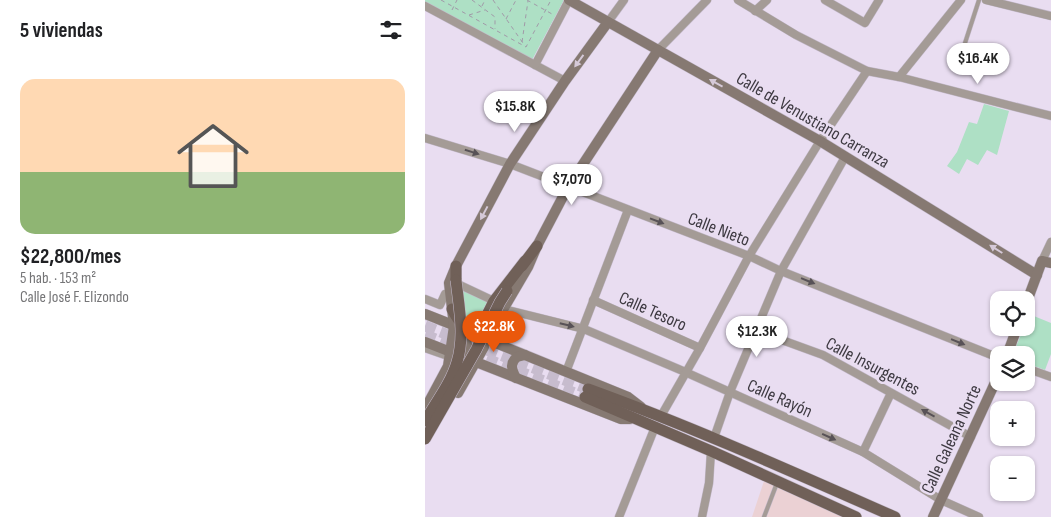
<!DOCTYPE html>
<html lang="es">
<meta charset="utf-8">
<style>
body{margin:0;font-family:"Sofia Sans Condensed",sans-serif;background:#f6f6f6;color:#202124;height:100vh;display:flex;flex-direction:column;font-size:19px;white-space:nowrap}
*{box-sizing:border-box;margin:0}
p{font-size:16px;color:#757577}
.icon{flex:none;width:28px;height:28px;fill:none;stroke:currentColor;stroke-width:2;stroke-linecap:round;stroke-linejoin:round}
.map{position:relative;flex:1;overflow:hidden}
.side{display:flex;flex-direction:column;background:#fff;width:425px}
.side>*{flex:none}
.tools{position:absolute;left:565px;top:291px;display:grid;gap:10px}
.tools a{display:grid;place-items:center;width:45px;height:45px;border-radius:10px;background:#fff;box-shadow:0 1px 4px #0004;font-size:25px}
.price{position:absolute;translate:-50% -42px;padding:0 11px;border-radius:18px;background:#fff;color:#222;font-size:16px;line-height:32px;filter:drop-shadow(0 1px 2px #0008)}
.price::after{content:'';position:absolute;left:50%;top:30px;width:15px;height:11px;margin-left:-8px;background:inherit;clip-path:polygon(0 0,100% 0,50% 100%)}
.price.active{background:#ea580c;color:#fff}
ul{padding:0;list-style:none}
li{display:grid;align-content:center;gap:10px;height:265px;padding:0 20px}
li+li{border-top:1px solid #e0e0e0}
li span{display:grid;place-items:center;height:155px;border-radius:15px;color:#555}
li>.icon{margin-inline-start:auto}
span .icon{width:90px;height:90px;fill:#fffc;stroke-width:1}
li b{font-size:21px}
h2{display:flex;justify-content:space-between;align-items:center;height:60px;padding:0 20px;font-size:21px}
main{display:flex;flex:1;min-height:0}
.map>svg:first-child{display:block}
.commercial{fill:#ebd1d4}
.green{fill:#aee0c5}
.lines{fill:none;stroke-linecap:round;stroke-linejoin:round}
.primary-tunnel{stroke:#c7bcce;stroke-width:11;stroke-dasharray:11 5.5;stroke-linecap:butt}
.lane-casing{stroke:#c3b9ca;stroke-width:5}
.street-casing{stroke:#c3b9ca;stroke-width:9}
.secondary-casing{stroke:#c3b9ca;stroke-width:11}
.primary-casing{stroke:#c3b9ca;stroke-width:12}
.path{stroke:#a199a8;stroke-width:1;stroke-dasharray:4 4;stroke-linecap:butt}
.lane{stroke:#a49b96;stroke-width:4}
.street{stroke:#a49b96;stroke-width:8}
.secondary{stroke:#867972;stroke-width:10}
.primary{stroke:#706058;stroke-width:11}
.primary-bridge-casing{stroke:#c3b9ca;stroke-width:12;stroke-linecap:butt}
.primary-bridge{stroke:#706058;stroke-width:11}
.oneway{fill:#d5c9d8}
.oneway2{fill:#585257}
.labels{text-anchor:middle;stroke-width:5;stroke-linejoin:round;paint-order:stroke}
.street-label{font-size:18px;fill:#3e3a42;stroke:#e9ddf1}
</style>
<main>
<section class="side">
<h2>5 viviendas<svg class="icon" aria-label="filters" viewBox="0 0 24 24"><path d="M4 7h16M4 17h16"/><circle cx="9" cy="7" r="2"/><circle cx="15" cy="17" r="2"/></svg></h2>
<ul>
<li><span style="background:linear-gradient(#ffd9b3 60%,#8fb573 0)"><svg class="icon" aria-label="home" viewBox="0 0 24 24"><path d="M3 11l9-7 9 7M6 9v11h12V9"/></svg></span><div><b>$22,800/mes</b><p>5 hab. · 153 m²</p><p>Calle José F. Elizondo</p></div></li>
</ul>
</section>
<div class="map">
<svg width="626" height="517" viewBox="0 0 626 517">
<rect width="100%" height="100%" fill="#e9ddf1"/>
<path class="commercial" d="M 339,481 L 417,517 L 327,517 Z"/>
<g class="green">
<path d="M 0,0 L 139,0 L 107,60 L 0,3 Z"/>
<path d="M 559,104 L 584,111 L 572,155 L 562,150 L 553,165 L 542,159 L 534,174 L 522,166 L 532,152 L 544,122 L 552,124 Z"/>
<path d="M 33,282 L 68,298 L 55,327 L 42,327 Z"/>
<path d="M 604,314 L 626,323 L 626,354 L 620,370 L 601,363 L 601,355 L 587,355 L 599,328 L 601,328 L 601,322 Z"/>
</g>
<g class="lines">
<g class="primary-tunnel">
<path d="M 0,326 L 163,389"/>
<path d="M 0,335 L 160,397"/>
</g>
<defs>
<g id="lane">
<path d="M 540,43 L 554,0"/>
<path d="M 339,517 L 352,483"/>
</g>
<g id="street">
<path d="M 313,0 L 371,35 L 442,71 L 474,77 L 626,116"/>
<path d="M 400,0 L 440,23 L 454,0"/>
<path d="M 561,0 L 626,16"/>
<path d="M 0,6 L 140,81"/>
<path d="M 330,11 L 342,0"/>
<path d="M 183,22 L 199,0"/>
<path d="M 233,50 L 282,0"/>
<path d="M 110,65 L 144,0"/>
<path d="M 474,77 L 536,0"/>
<path d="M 0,138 L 85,164 L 324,256 L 356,271 L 574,358"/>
<path d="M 617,261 L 626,242"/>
<path d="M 35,285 L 69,301"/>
<path d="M 0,299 L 15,305 L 20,294"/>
<path d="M 168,300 L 275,348"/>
<path d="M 78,309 L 159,329 L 258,371 L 438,452 L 516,500 L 554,517"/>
<path d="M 332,331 L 398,355 L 546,437"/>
<path d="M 0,348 L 20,355"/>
<path d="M 601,368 L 626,377"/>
<path d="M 141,372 L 203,210"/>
<path d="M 236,416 L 275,348 L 324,256 L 395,141 L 442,71"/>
<path d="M 289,438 L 305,392 L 356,271 L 420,157"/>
<path d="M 438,452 L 466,393"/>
<path d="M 194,517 L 230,427"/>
<path d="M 277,517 L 284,483 L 286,451"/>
</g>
<g id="secondary">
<path d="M 144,0 L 395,141 L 612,275"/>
<path d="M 601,304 L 617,261 L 626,263"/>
<path d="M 0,314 L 33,327"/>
<path d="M 72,320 L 103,267 L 112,246 L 143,187 L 233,50"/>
<path d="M 34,330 C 45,342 44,350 38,364"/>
<path d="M 51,335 L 203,397 L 216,407"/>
<path d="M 0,342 L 196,419 L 205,419"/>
<path d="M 582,355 L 592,328"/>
<path d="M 91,378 C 87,370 84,363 92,357 L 100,355"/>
<path d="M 33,393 L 59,347"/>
<path d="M 0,409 L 23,366 L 29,326 L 24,283 L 31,266 L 85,164 L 140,81 L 183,22"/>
<path d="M 508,517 L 574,374"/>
</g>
<g id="primary">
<path d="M 97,266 L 112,246"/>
<path d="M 31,280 L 31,266"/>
<path d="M 27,309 C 33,320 41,333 54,331 L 69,301 L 100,261"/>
<path d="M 163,389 C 268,427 368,472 470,517"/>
<path d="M 160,397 L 286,451 L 431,517"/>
</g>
</defs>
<use href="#lane" class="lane-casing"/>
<use href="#street" class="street-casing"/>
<use href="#secondary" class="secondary-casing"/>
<use href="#primary" class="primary-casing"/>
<g class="path">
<path d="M 16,0 L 101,47 L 126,0"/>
<path d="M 47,0 L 70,17 L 70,29"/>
<path d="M 68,0 L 100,46"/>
<path d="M 102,0 L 127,14"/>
<path d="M 57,6 L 60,0"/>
<path d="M 27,10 L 32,0"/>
<path d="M 44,15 L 60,10"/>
<path d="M 81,19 L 91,0"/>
<path d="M 97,42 L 103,1"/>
</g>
<use href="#lane" class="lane"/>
<use href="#street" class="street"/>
<use href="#secondary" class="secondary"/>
<use href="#primary" class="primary"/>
<defs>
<g id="primary-bridge">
<path d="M 0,421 C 11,402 26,383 32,362 C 40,336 34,307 31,280"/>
<path d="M 0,439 L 51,350 L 75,302 L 82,291"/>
</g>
</defs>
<use href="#primary-bridge" class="primary-bridge-casing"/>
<use href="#primary-bridge" class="primary-bridge"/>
</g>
<defs><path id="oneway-solid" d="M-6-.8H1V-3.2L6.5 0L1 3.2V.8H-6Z" transform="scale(1.25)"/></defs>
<g class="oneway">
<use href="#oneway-solid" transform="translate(154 61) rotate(126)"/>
<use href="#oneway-solid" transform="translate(291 83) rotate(-151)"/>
<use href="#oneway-solid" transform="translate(59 213) rotate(118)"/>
<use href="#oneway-solid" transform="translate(571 249) rotate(-148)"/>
</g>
<g class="oneway2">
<use href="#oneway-solid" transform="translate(47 152) rotate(17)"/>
<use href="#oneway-solid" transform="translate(232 221) rotate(21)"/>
<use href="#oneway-solid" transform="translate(383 281) rotate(22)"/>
<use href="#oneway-solid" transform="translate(142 325) rotate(14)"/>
<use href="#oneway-solid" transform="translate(533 342) rotate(22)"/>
<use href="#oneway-solid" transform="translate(503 413) rotate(-151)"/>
<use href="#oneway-solid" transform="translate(404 437) rotate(24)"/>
</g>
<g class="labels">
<g class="street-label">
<text transform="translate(388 120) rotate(30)" y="6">Calle de Venustiano Carranza</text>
<text transform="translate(294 229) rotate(21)" y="6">Calle Nieto</text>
<text transform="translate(228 311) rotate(24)" y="6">Calle Tesoro</text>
<text transform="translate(448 366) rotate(28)" y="6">Calle Insurgentes</text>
<text transform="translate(355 398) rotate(24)" y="6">Calle Rayón</text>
<text transform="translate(526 439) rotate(-65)" y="6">Calle Galeana Norte</text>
</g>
</g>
</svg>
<div class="tools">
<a><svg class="icon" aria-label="locate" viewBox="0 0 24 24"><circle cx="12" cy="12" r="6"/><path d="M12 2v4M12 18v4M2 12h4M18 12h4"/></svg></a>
<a><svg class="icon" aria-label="layers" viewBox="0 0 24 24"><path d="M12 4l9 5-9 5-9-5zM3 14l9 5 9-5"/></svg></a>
<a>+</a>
<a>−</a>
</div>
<b class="price" style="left:553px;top:85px">$16.4K</b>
<b class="price" style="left:90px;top:133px">$15.8K</b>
<b class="price" style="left:147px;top:206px">$7,070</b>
<b class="price active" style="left:69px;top:353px">$22.8K</b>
<b class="price" style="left:332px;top:358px">$12.3K</b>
</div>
</main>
